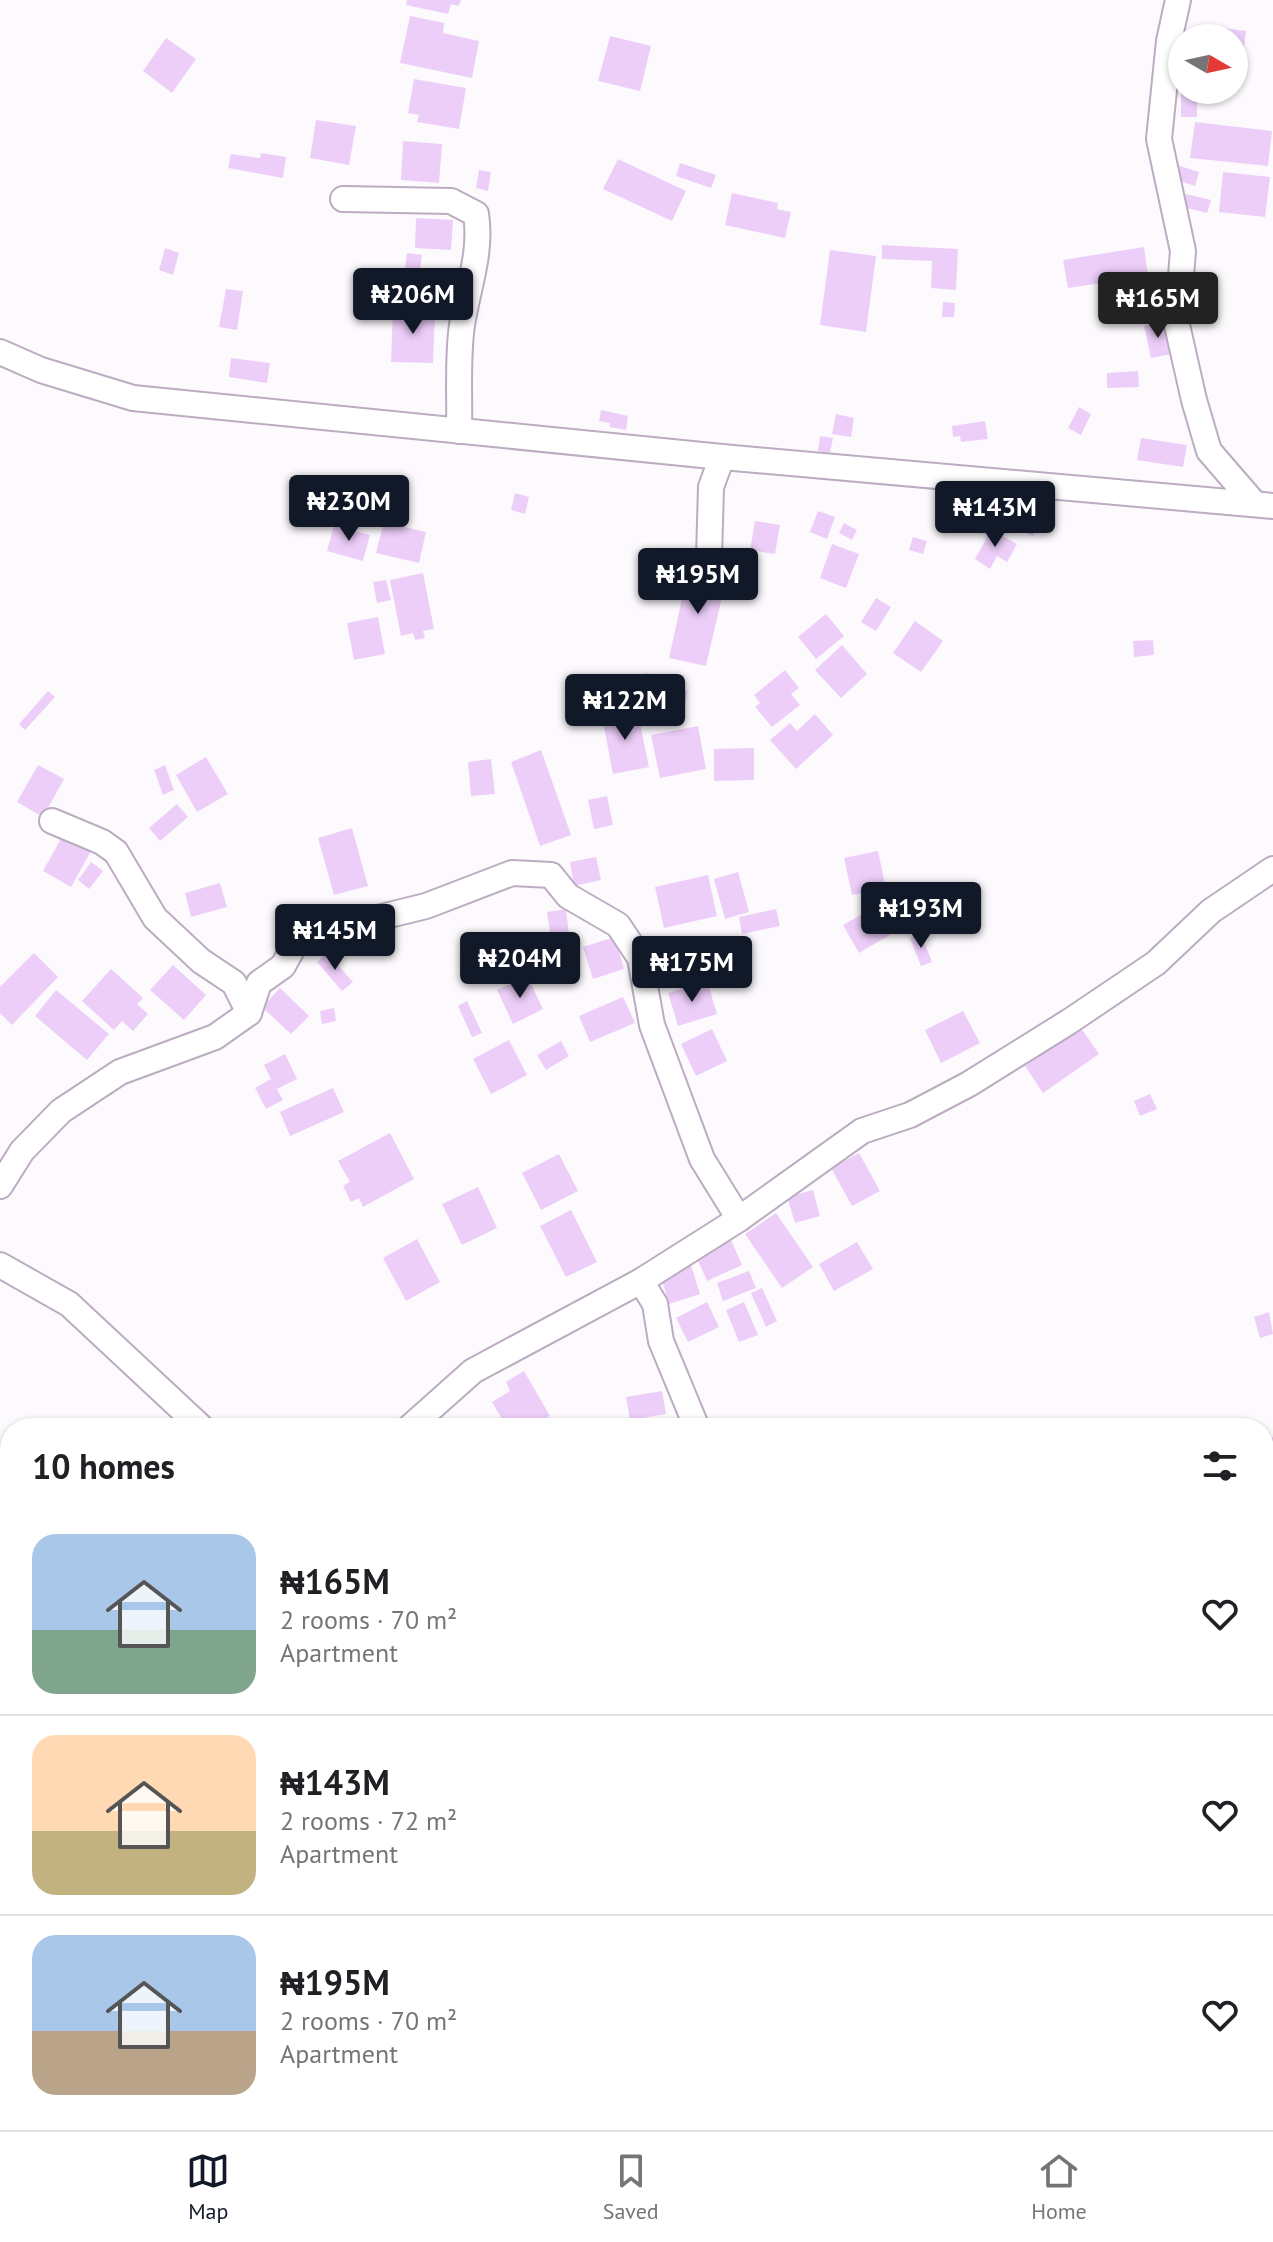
<!DOCTYPE html>
<meta charset="utf-8">
<style>
body{margin:0;font-family:"PT Sans",sans-serif;background:#f2f2f2;color:#202124;height:100vh;display:flex;flex-direction:column;font-size:30px;white-space:nowrap}
*{box-sizing:border-box;margin:0}
p{font-size:26px;color:#757577}
.icon{flex:none;width:44px;height:44px;fill:none;stroke:currentColor;stroke-width:2;stroke-linecap:round;stroke-linejoin:round}
.map{position:relative;flex:1;overflow:hidden}
.details{position:absolute;left:0px;top:1418px;width:1274px;height:712px;display:flex;flex-direction:column;background:#fff;border-radius:32px 32px 0 0;box-shadow:0 2px 6px #0004}
.details>*{flex:none}
.needle{width:52px;rotate:99deg}
.buttons{position:absolute;left:1168px;top:24px;display:grid;gap:16px}
.buttons a{display:grid;place-items:center;width:80px;height:80px;border-radius:50%;background:#fff;box-shadow:0 2px 6px #0004;font-size:40px}
.price{position:absolute;translate:-50% -68px;padding:0 18px;border-radius:8px;background:#111827;color:#fff;font-size:26px;line-height:52px;filter:drop-shadow(0 2px 4px #0008)}
.price::after{content:'';position:absolute;left:50%;top:48px;width:24px;height:18px;margin-left:-12px;background:inherit;clip-path:polygon(0 0,100% 0,50% 100%)}
.price.on{background:#222;color:#fff}
ul{padding:0;list-style:none}
li{display:flex;align-items:center;gap:24px;height:200px;padding:0 32px}
li+li{border-top:2px solid #e0e0e0}
li span{display:grid;place-items:center;flex:none;width:224px;height:160px;border-radius:24px;color:#555}
li>.icon{margin-inline-start:auto}
span .icon{width:96px;height:96px;fill:#fffc;stroke-width:1}
li b{font-size:34px}
h2{display:flex;justify-content:space-between;align-items:center;height:96px;padding:0 32px;font-size:34px}
.tab-bar{display:flex;justify-content:space-around;align-items:center;height:112px;border-top:2px solid #e0e0e0;background:#fff;font-size:22px;color:#757577}
.tab-bar a{display:grid;justify-items:center;gap:4px}
.tab-bar .on{color:#111827}
.map>svg:first-child{display:block}
.building{fill:#edcef9}
.lines{fill:none;stroke-linecap:round;stroke-linejoin:round}
.minor-casing{stroke:#bcacc1;stroke-width:28}
.minor{stroke:#fff;stroke-width:24}
</style>
<div class="map">
<svg width="1273" height="2130" viewBox="0 0 1273 2130">
<rect width="100%" height="100%" fill="#fdfafe"/>
<g class="building">
<path d="M 407,0 L 461,0 L 459,6 L 451,4 L 448,14 L 406,5 Z"/>
<path d="M 410,16 L 444,23 L 443,33 L 479,41 L 472,78 L 400,63 Z"/>
<path d="M 1198,25 L 1246,31 L 1242,65 L 1234,64 L 1234,38 L 1197,38 Z"/>
<path d="M 610,36 L 651,46 L 640,91 L 598,81 Z"/>
<path d="M 166,38 L 196,59 L 172,93 L 143,71 Z"/>
<path d="M 414,79 L 466,88 L 459,129 L 417,122 L 419,115 L 408,113 Z"/>
<rect x="1181" y="90" width="16" height="27"/>
<path d="M 316,120 L 356,126 L 349,165 L 310,158 Z"/>
<path d="M 1195,122 L 1272,131 L 1268,166 L 1190,158 Z"/>
<path d="M 403,141 L 442,144 L 439,183 L 401,180 Z"/>
<path d="M 261,153 L 286,157 L 283,178 L 228,168 L 231,154 L 260,158 Z"/>
<path d="M 618,159 L 686,191 L 672,221 L 603,189 Z"/>
<path d="M 680,163 L 716,175 L 711,188 L 676,176 Z"/>
<path d="M 1180,166 L 1199,172 L 1195,186 L 1176,180 Z"/>
<path d="M 479,170 L 491,172 L 488,191 L 476,188 Z"/>
<path d="M 1223,172 L 1270,177 L 1265,217 L 1219,212 Z"/>
<path d="M 732,193 L 778,203 L 777,209 L 791,212 L 785,238 L 725,225 Z"/>
<path d="M 1186,194 L 1211,200 L 1207,213 L 1183,207 Z"/>
<path d="M 416,218 L 453,220 L 451,250 L 415,248 Z"/>
<path d="M 882,245 L 958,249 L 956,290 L 931,288 L 932,261 L 882,259 Z"/>
<path d="M 1144,247 L 1148,276 L 1068,288 L 1063,260 Z"/>
<path d="M 165,248 L 179,253 L 173,275 L 159,270 Z"/>
<path d="M 830,250 L 876,256 L 866,332 L 820,325 Z"/>
<path d="M 407,253 L 422,255 L 417,293 L 402,291 Z"/>
<path d="M 226,289 L 243,291 L 237,330 L 219,327 Z"/>
<path d="M 943,302 L 955,303 L 954,317 L 942,317 Z"/>
<path d="M 393,310 L 435,311 L 433,363 L 391,362 Z"/>
<path d="M 1165,322 L 1172,354 L 1151,358 L 1144,326 Z"/>
<path d="M 231,358 L 270,363 L 267,383 L 229,377 Z"/>
<path d="M 1138,371 L 1139,387 L 1107,388 L 1107,373 Z"/>
<path d="M 1079,407 L 1091,414 L 1081,435 L 1068,428 Z"/>
<path d="M 601,410 L 628,416 L 626,430 L 610,427 L 610,423 L 599,421 Z"/>
<path d="M 836,414 L 854,418 L 851,437 L 832,434 Z"/>
<path d="M 985,421 L 988,439 L 961,442 L 960,436 L 953,437 L 952,426 Z"/>
<path d="M 820,436 L 833,438 L 830,453 L 818,451 Z"/>
<path d="M 1141,438 L 1187,445 L 1183,467 L 1137,460 Z"/>
<path d="M 515,493 L 529,497 L 525,514 L 511,510 Z"/>
<path d="M 818,511 L 835,517 L 827,539 L 810,532 Z"/>
<path d="M 1020,519 L 1037,525 L 1033,536 L 1016,529 Z"/>
<path d="M 755,521 L 780,525 L 775,554 L 750,550 Z"/>
<path d="M 384,522 L 426,532 L 419,563 L 376,553 Z"/>
<path d="M 844,523 L 857,530 L 852,540 L 839,533 Z"/>
<path d="M 334,526 L 370,535 L 363,561 L 327,551 Z"/>
<path d="M 991,530 L 1017,544 L 1007,562 L 997,556 L 990,569 L 975,559 Z"/>
<path d="M 913,537 L 927,541 L 923,554 L 909,550 Z"/>
<path d="M 832,544 L 859,554 L 846,588 L 820,578 Z"/>
<path d="M 689,567 L 727,575 L 706,666 L 669,658 Z"/>
<path d="M 423,573 L 434,629 L 423,631 L 425,638 L 415,640 L 413,633 L 401,636 L 390,580 Z"/>
<path d="M 386,580 L 391,600 L 377,603 L 373,582 Z"/>
<path d="M 876,598 L 891,607 L 876,631 L 861,622 Z"/>
<path d="M 826,614 L 844,636 L 816,659 L 798,637 Z"/>
<path d="M 378,617 L 385,654 L 354,660 L 347,623 Z"/>
<path d="M 915,621 L 943,641 L 921,672 L 893,653 Z"/>
<path d="M 1153,640 L 1154,655 L 1134,657 L 1133,641 Z"/>
<path d="M 842,645 L 867,674 L 841,698 L 815,670 Z"/>
<path d="M 785,670 L 799,688 L 791,694 L 800,705 L 772,727 L 755,707 L 760,703 L 754,695 Z"/>
<path d="M 644,673 L 659,675 L 657,686 L 687,691 L 684,712 L 639,705 Z"/>
<path d="M 48,691 L 55,697 L 25,730 L 19,724 Z"/>
<path d="M 637,709 L 649,767 L 613,774 L 602,716 Z"/>
<path d="M 815,714 L 833,735 L 796,769 L 770,740 L 790,723 L 797,731 Z"/>
<path d="M 698,726 L 706,769 L 660,778 L 651,735 Z"/>
<path d="M 754,748 L 754,780 L 714,781 L 714,749 Z"/>
<path d="M 541,750 L 571,835 L 540,846 L 511,762 Z"/>
<path d="M 206,757 L 228,794 L 197,812 L 176,775 Z"/>
<path d="M 491,759 L 495,794 L 471,796 L 468,762 Z"/>
<path d="M 38,765 L 64,779 L 43,817 L 17,802 Z"/>
<path d="M 165,765 L 174,790 L 163,795 L 154,770 Z"/>
<path d="M 607,796 L 613,825 L 594,829 L 588,800 Z"/>
<path d="M 177,804 L 188,817 L 160,841 L 149,828 Z"/>
<path d="M 352,828 L 368,886 L 334,895 L 318,838 Z"/>
<path d="M 63,835 L 91,851 L 71,887 L 43,871 Z"/>
<path d="M 878,851 L 886,888 L 852,895 L 844,858 Z"/>
<path d="M 596,857 L 601,880 L 574,886 L 570,862 Z"/>
<path d="M 91,862 L 103,871 L 89,889 L 78,880 Z"/>
<path d="M 738,872 L 749,912 L 725,919 L 714,879 Z"/>
<path d="M 708,875 L 717,916 L 664,928 L 655,887 Z"/>
<path d="M 220,883 L 227,907 L 191,917 L 185,893 Z"/>
<path d="M 894,896 L 910,923 L 859,953 L 843,925 Z"/>
<path d="M 566,909 L 570,943 L 552,946 L 547,912 Z"/>
<path d="M 776,909 L 780,926 L 742,934 L 739,917 Z"/>
<path d="M 504,933 L 515,969 L 495,974 L 485,939 Z"/>
<path d="M 921,934 L 932,962 L 921,966 L 910,938 Z"/>
<path d="M 615,937 L 624,969 L 593,979 L 583,947 Z"/>
<path d="M 683,944 L 692,978 L 666,985 L 657,951 Z"/>
<path d="M 34,953 L 58,977 L 12,1025 L 0,1013 L 0,987 Z"/>
<path d="M 327,953 L 353,982 L 342,991 L 317,962 Z"/>
<path d="M 173,965 L 206,995 L 184,1020 L 150,990 Z"/>
<path d="M 111,969 L 143,998 L 137,1004 L 148,1014 L 133,1031 L 122,1021 L 114,1030 L 82,1001 Z"/>
<path d="M 527,976 L 543,1009 L 513,1024 L 497,990 Z"/>
<path d="M 707,981 L 717,1014 L 678,1026 L 668,993 Z"/>
<path d="M 280,988 L 309,1016 L 291,1034 L 262,1007 Z"/>
<path d="M 56,990 L 109,1034 L 87,1060 L 35,1016 Z"/>
<path d="M 623,997 L 635,1023 L 590,1042 L 579,1016 Z"/>
<path d="M 467,1001 L 482,1033 L 472,1037 L 458,1006 Z"/>
<path d="M 334,1008 L 336,1021 L 322,1024 L 320,1011 Z"/>
<path d="M 963,1011 L 980,1043 L 941,1063 L 925,1030 Z"/>
<path d="M 1081,1028 L 1099,1054 L 1043,1093 L 1025,1066 Z"/>
<path d="M 712,1029 L 727,1061 L 696,1076 L 681,1044 Z"/>
<path d="M 509,1040 L 527,1075 L 491,1094 L 473,1059 Z"/>
<path d="M 561,1041 L 569,1056 L 546,1070 L 537,1055 Z"/>
<path d="M 285,1054 L 297,1079 L 277,1089 L 283,1100 L 266,1109 L 255,1088 L 271,1079 L 264,1065 Z"/>
<path d="M 333,1088 L 344,1112 L 290,1136 L 280,1112 Z"/>
<path d="M 1150,1094 L 1157,1109 L 1140,1116 L 1134,1101 Z"/>
<path d="M 390,1133 L 414,1179 L 363,1207 L 359,1198 L 351,1202 L 343,1186 L 350,1182 L 338,1161 Z"/>
<path d="M 859,1153 L 880,1191 L 852,1206 L 831,1168 Z"/>
<path d="M 559,1154 L 578,1191 L 541,1210 L 522,1173 Z"/>
<path d="M 478,1187 L 497,1228 L 462,1245 L 442,1204 Z"/>
<path d="M 813,1190 L 820,1216 L 795,1223 L 787,1197 Z"/>
<path d="M 571,1210 L 597,1262 L 566,1277 L 540,1226 Z"/>
<path d="M 776,1213 L 813,1267 L 782,1288 L 745,1234 Z"/>
<path d="M 417,1239 L 440,1282 L 406,1301 L 383,1258 Z"/>
<path d="M 731,1240 L 742,1265 L 707,1281 L 696,1256 Z"/>
<path d="M 857,1242 L 873,1269 L 834,1291 L 819,1264 Z"/>
<path d="M 691,1265 L 700,1294 L 669,1304 L 660,1274 Z"/>
<path d="M 749,1271 L 756,1288 L 723,1301 L 717,1283 Z"/>
<path d="M 762,1288 L 777,1321 L 766,1327 L 751,1293 Z"/>
<path d="M 707,1302 L 719,1327 L 688,1342 L 676,1318 Z"/>
<path d="M 744,1302 L 758,1335 L 739,1342 L 726,1310 Z"/>
<path d="M 1269,1312 L 1273,1334 L 1260,1338 L 1254,1317 Z"/>
<path d="M 524,1371 L 550,1416 L 529,1428 L 507,1428 L 492,1402 L 510,1391 L 506,1382 Z"/>
<path d="M 662,1391 L 666,1414 L 630,1420 L 626,1397 Z"/>
<path d="M 1273,1437 L 1273,1463 L 1264,1466 L 1264,1440 Z"/>
<path d="M 0,2089 L 10,2091 L 10,2120 L 66,2120 L 64,2130 L 5,2128 L 7,2111 L 0,2110 Z"/>
<path d="M 94,2120 L 136,2129 L 136,2130 L 92,2130 Z"/>
<path d="M 165,2120 L 208,2120 L 207,2130 L 165,2130 Z"/>
<path d="M 297,2120 L 337,2120 L 337,2128 L 296,2125 Z"/>
</g>
<g class="lines">
<defs>
<g id="minor">
<path d="M 1178,0 L 1169,41 L 1159,139 L 1183,251 L 1177,325 L 1194,400 L 1209,451 L 1254,503"/>
<path d="M 343,199 L 451,201 L 476,214 C 482,253 468,287 462,325 C 457,359 460,396 459,431"/>
<path d="M 0,352 L 41,370 L 133,398 L 722,457 L 1273,506"/>
<path d="M 709,557 L 711,487 L 722,457"/>
<path d="M 52,821 L 102,842 L 116,852 L 155,918 L 201,961 L 234,983 L 249,1013"/>
<path d="M 0,1186 L 22,1151 L 61,1111 L 120,1072 L 215,1037 L 249,1013 L 259,983 L 283,966 L 294,946 L 316,933 L 426,906 L 512,873 L 551,875 L 568,896 L 618,925 L 640,958 L 652,1025 L 702,1159 L 739,1219"/>
<path d="M 0,1265 L 69,1304 L 202,1428"/>
<path d="M 641,1281 L 655,1304 L 661,1341 L 697,1428"/>
<path d="M 409,1428 L 473,1371 L 641,1281 L 739,1219 L 862,1131 L 910,1115 L 969,1084 L 1070,1021 L 1156,963 L 1211,911 L 1273,869"/>
<path d="M 0,1884 L 10,1870"/>
<path d="M 246,2120 L 247,2130"/>
<path d="M 765,2120 L 770,2130"/>
</g>
</defs>
<use href="#minor" class="minor-casing"/>
<use href="#minor" class="minor"/>
</g>
</svg>
<div class="buttons">
<a><svg class="needle" viewBox="-14 -14 28 28"><path d="M0-13l5 13h-10z" fill="#e53935"/><path d="M0 13l5-13h-10z" fill="#757577"/></svg></a>
</div>
<b class="price" style="left:413px;top:336px">₦206M</b>
<b class="price on" style="left:1158px;top:340px">₦165M</b>
<b class="price" style="left:349px;top:543px">₦230M</b>
<b class="price" style="left:995px;top:549px">₦143M</b>
<b class="price" style="left:698px;top:616px">₦195M</b>
<b class="price" style="left:625px;top:742px">₦122M</b>
<b class="price" style="left:921px;top:950px">₦193M</b>
<b class="price" style="left:335px;top:972px">₦145M</b>
<b class="price" style="left:520px;top:1000px">₦204M</b>
<b class="price" style="left:692px;top:1004px">₦175M</b>
<section class="details">
<h2>10 homes<svg class="icon" aria-label="filters" viewBox="0 0 24 24"><path d="M4 7h16M4 17h16"/><circle cx="9" cy="7" r="2"/><circle cx="15" cy="17" r="2"/></svg></h2>
<ul>
<li><span style="background:linear-gradient(#a9c7e8 60%,#7fa58c 0)"><svg class="icon" aria-label="home" viewBox="0 0 24 24"><path d="M3 11l9-7 9 7M6 9v11h12V9"/></svg></span><div><b>₦165M</b><p>2 rooms · 70 m²</p><p>Apartment</p></div><svg class="icon" aria-label="heart" viewBox="0 0 24 24"><path d="M12 20l-8-8c-3-5 5-10 8-4 3-6 11-1 8 4z"/></svg></li>
<li><span style="background:linear-gradient(#ffd9b3 60%,#c2b280 0)"><svg class="icon" aria-label="home" viewBox="0 0 24 24"><path d="M3 11l9-7 9 7M6 9v11h12V9"/></svg></span><div><b>₦143M</b><p>2 rooms · 72 m²</p><p>Apartment</p></div><svg class="icon" aria-label="heart" viewBox="0 0 24 24"><path d="M12 20l-8-8c-3-5 5-10 8-4 3-6 11-1 8 4z"/></svg></li>
<li><span style="background:linear-gradient(#a9c7e8 60%,#b9a48a 0)"><svg class="icon" aria-label="home" viewBox="0 0 24 24"><path d="M3 11l9-7 9 7M6 9v11h12V9"/></svg></span><div><b>₦195M</b><p>2 rooms · 70 m²</p><p>Apartment</p></div><svg class="icon" aria-label="heart" viewBox="0 0 24 24"><path d="M12 20l-8-8c-3-5 5-10 8-4 3-6 11-1 8 4z"/></svg></li>
</ul>
</section>
</div>
<nav class="tab-bar">
<a class="on"><svg class="icon" aria-label="map" viewBox="0 0 24 24"><path d="M3 6l6-2 6 2 6-2v14l-6 2-6-2-6 2zM9 4v14M15 6v14"/></svg>Map</a>
<a><svg class="icon" aria-label="saved" viewBox="0 0 24 24"><path d="M7 4h10v16l-5-4-5 4z"/></svg>Saved</a>
<a><svg class="icon" aria-label="home" viewBox="0 0 24 24"><path d="M3 11l9-7 9 7M6 9v11h12V9"/></svg>Home</a>
</nav>
